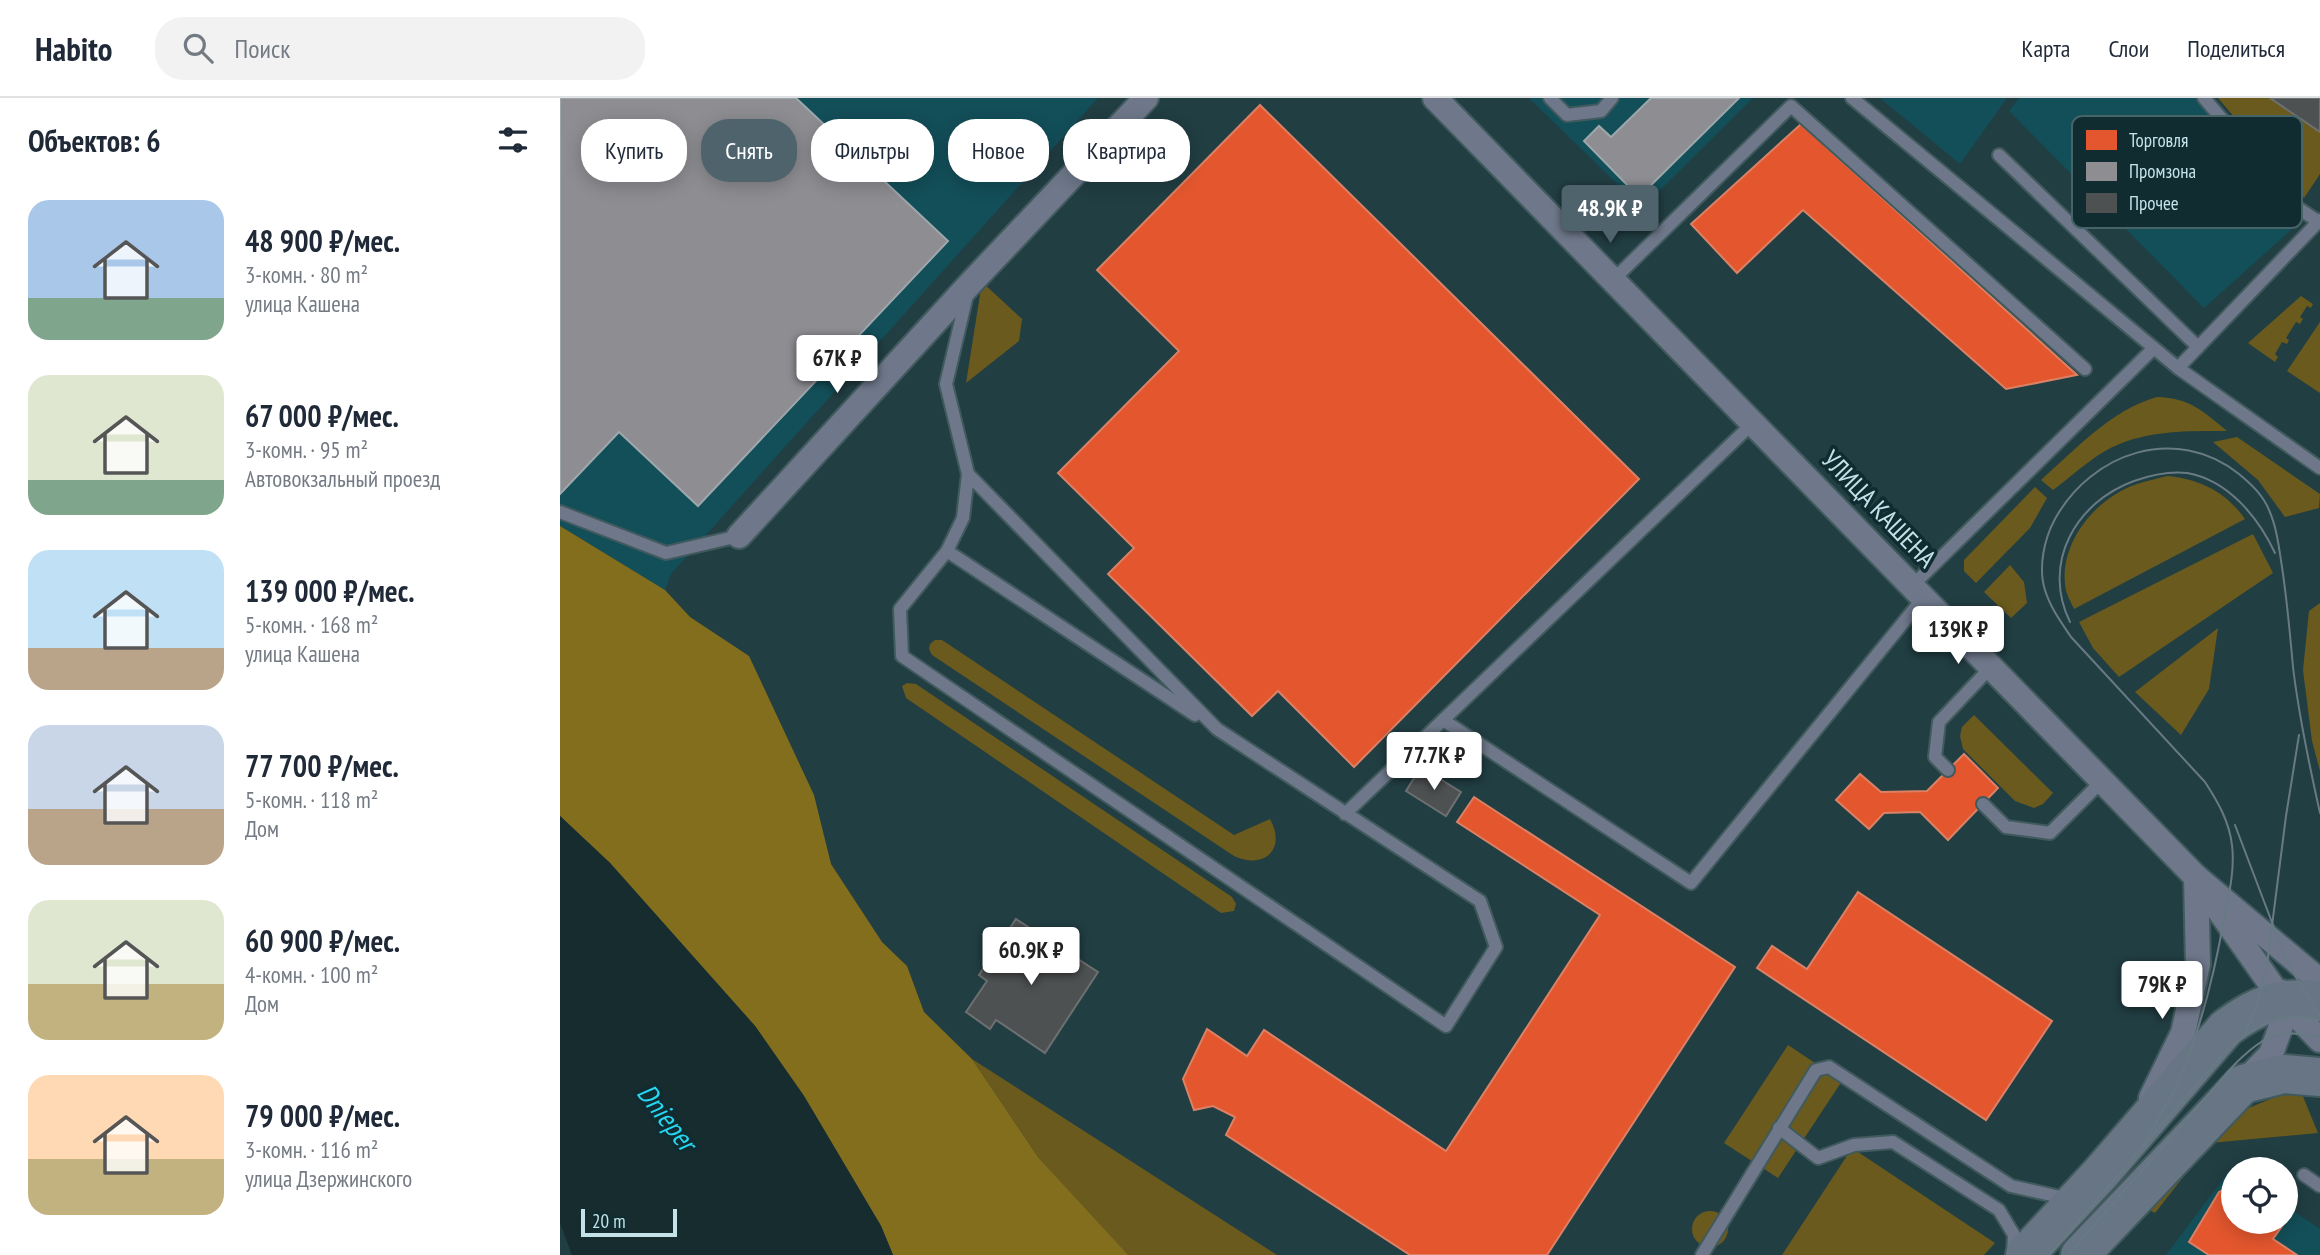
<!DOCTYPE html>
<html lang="ru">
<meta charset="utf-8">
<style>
body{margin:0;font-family:"PT Sans Narrow",sans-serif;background:#f2f2f3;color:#1f2937;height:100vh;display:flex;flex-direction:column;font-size:26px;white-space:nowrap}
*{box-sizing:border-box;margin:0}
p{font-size:23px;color:#747a83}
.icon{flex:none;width:38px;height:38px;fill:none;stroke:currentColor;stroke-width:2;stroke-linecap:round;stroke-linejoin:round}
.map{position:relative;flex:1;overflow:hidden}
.drawer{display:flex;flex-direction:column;background:#fff;width:560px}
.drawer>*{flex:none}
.hud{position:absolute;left:21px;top:21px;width:665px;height:63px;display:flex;gap:14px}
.fabs{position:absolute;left:1661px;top:1059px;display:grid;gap:14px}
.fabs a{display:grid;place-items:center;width:77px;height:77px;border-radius:50%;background:#fff;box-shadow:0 4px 18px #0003;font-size:35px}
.scale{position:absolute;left:21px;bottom:18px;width:96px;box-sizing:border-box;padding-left:7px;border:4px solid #c3e3e9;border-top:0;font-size:19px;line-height:24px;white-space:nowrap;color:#c3e3e9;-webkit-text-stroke:5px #102c31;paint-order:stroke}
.price{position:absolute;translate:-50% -60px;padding:0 16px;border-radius:7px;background:#fff;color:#222;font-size:23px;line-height:46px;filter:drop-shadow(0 2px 4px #0008)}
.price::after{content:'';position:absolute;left:50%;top:42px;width:21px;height:16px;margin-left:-10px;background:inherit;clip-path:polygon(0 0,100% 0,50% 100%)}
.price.selected{background:#4f636d;color:#fff}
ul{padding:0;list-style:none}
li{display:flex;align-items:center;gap:21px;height:175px;padding:0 28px}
li span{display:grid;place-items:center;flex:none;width:196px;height:140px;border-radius:21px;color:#555}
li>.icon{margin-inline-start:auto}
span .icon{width:84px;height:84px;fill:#fffc;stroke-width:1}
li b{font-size:30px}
h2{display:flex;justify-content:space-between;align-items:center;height:84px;padding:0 28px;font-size:30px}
.tag{padding:0 24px;border-radius:28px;background:#fff;box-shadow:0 4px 18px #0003;font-size:24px;line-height:63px}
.tag.selected{background:#4f636d;color:#fff}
header{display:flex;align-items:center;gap:42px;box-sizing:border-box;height:98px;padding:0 35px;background:#fff;border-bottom:2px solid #e0e1e3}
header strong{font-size:33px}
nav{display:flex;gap:38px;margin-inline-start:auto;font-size:24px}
.search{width:490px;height:63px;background:#f2f2f3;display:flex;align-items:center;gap:18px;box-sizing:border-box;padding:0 24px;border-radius:28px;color:#747a83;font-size:26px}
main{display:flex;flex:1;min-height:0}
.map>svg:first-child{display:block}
.built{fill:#134f59}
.green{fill:#6a5a1d}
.forest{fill:#826e1c}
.water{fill:#162c2f}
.shops{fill:#e4572e;stroke:#da8166;stroke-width:2}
.industry{fill:#8d8d92;stroke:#9da7ac;stroke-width:2}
.building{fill:#4e5152;stroke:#6d7070;stroke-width:2}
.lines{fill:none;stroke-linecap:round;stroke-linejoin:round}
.lane-casing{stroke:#415a5e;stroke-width:16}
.street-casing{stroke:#415a5e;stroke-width:28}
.primary-casing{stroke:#415a5e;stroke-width:42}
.lane{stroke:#6e788a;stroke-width:12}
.street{stroke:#6e788a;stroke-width:24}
.primary{stroke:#677584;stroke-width:38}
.tram{stroke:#687a83;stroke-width:2}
.labels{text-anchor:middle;stroke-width:7;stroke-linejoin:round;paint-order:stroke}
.street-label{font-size:26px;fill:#c3e3e9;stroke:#102c31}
.water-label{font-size:28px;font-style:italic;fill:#27d7f1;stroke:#102c31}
.key{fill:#102c31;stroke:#466368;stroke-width:2}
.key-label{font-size:19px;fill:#c3e3e9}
</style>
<header>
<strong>Habito</strong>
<div class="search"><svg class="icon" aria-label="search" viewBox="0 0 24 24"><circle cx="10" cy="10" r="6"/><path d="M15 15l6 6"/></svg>Поиск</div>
<nav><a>Карта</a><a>Слои</a><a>Поделиться</a></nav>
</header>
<main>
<section class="drawer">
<h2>Объектов: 6<svg class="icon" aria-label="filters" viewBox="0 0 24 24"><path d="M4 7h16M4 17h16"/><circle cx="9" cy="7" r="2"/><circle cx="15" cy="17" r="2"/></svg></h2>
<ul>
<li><span style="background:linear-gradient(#a9c7e8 70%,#7fa58c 0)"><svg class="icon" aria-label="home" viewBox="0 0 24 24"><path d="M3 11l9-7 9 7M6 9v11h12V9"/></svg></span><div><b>48 900 ₽/мес.</b><p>3-комн. · 80 m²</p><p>улица Кашена</p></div></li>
<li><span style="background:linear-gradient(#dfe7d0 75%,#7fa58c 0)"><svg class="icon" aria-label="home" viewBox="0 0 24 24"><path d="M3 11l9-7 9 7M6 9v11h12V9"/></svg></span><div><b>67 000 ₽/мес.</b><p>3-комн. · 95 m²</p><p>Автовокзальный проезд</p></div></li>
<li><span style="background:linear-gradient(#bfe0f5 70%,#b9a48a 0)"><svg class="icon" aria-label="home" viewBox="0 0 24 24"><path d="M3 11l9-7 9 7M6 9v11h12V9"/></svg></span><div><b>139 000 ₽/мес.</b><p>5-комн. · 168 m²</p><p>улица Кашена</p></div></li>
<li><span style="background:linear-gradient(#c9d6e8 60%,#b9a48a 0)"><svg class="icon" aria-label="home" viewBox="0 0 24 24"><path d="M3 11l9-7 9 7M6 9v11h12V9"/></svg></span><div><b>77 700 ₽/мес.</b><p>5-комн. · 118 m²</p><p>Дом</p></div></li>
<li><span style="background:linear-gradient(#dfe7d0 60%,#c2b280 0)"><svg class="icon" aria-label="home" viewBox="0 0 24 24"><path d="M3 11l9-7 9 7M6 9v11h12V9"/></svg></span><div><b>60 900 ₽/мес.</b><p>4-комн. · 100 m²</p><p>Дом</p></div></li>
<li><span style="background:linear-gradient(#ffd9b3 60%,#c2b280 0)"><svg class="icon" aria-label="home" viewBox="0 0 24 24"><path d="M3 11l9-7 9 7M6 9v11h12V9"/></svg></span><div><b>79 000 ₽/мес.</b><p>3-комн. · 116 m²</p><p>улица Дзержинского</p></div></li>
</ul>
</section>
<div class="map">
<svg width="1760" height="1157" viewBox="0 0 1760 1157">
<rect width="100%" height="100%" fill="#213e43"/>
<g class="built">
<path d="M 0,0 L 538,0 L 111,476 L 105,492 L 0,428 Z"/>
<path d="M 969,0 L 1193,0 L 1082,110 Z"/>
<path d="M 1320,0 L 1447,0 L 1400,66 Z"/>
<path d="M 1459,0 L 1643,0 L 1731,132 L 1644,210 L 1449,13 Z"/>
<path d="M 1670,1072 L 1673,1074 L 1673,1124 L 1726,1124 L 1726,1108 L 1760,1131 L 1760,1157 L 1606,1157 Z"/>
</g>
<g class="green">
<path d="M 1658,0 L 1710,0 L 1760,34 L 1760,76 L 1744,100 L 1704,54 L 1720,28 L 1708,20 L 1693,41 Z"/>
<path d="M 422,184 L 462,221 L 459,243 L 406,285 Z"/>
<path d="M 1741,198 L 1753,206 L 1751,210 L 1747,208 L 1740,219 L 1743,221 L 1740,226 L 1736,224 L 1726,240 L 1729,242 L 1727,246 L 1722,244 L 1715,256 L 1718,259 L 1715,264 L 1688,245 Z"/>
<path d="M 1760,224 L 1760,295 L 1727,273 Z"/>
<path d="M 1597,299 C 1630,300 1643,313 1667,333 C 1629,333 1590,332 1555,348 C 1534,357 1511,379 1493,392 L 1481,382 C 1516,351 1551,312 1597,299 Z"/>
<path d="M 1677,339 L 1760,396 L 1759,410 L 1725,419 L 1698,382 L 1653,344 Z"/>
<path d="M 1607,378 C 1640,381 1666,394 1685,421 L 1514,511 C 1511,504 1505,494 1505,486 C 1501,448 1529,410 1561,393 C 1575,385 1592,382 1607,378 Z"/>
<path d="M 1475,389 L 1487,400 L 1470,430 L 1416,485 L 1404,473 L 1404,462 Z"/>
<path d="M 1693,436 L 1713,475 L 1559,579 L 1533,550 L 1519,524 Z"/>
<path d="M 1450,467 L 1464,484 L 1467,505 L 1451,520 L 1424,494 Z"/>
<path d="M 1760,505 L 1760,673 L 1752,643 L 1743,572 L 1749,513 Z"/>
<path d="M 1658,530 L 1649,591 L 1621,637 L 1575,594 Z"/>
<path d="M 375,542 L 382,542 L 674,737 L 710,721 C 727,751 704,772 674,758 L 372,557 L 369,551 L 370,546 Z"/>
<path d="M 347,585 L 356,586 L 672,799 L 676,806 L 674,813 L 661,815 L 346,600 L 342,588 Z"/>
<path d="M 1414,617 L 1493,695 L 1483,706 L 1474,710 L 1455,703 L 1403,651 L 1400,638 L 1402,629 Z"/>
<path d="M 1228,947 L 1282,983 L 1218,1080 L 1164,1045 Z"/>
<path d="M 412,961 L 717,1157 L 567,1157 L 478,1059 Z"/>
<path d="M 1725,995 L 1742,996 L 1758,1035 L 1650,1045 L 1595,1115 L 1582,1108 L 1674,1016 Z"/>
<path d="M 1292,1050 L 1435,1145 L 1424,1157 L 1222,1157 Z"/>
<circle cx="1150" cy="1131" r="18"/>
</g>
<path class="forest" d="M 0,428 L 105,492 L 130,519 L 189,558 L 254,697 L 271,766 L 322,844 L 347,868 L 364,914 L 412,961 L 478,1059 L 568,1157 L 333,1157 L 321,1128 L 244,998 L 195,928 L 50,765 L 0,718 Z"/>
<path class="water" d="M 0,718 L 50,765 L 195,928 L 244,998 L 321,1128 L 333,1157 L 12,1157 L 0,1125 Z"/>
<g class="shops">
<path d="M 700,7 L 1079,381 L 794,669 L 718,593 L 692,618 L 548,476 L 574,450 L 498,375 L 619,253 L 537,172 Z"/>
<path d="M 1241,26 L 1517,277 L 1446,291 L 1243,112 L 1177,175 L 1131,126 Z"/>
<path d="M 1404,656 L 1438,690 L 1388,742 L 1360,714 L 1324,715 L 1309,731 L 1276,702 L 1300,676 L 1321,694 L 1367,693 Z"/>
<path d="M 914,699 L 1175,869 L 987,1157 L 850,1157 L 666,1037 L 675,1019 L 653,1008 L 634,1012 L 623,981 L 647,931 L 687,958 L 704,932 L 886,1053 L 1040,817 L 897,724 Z"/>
<path d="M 1298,794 L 1492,923 L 1426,1022 L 1197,870 L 1212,848 L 1247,871 Z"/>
<path d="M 1673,1087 L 1673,1124 L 1725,1124 L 1713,1141 L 1737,1157 L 1649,1157 L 1629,1144 L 1659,1094 Z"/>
</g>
<g class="industry">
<path d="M 0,0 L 236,0 L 388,143 L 138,408 L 59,334 L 0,396 Z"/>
<path d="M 1091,0 L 1179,0 L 1079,99 L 1024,43 L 1039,28 L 1051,39 Z"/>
</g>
<g class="building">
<path d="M 1710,0 L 1760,0 L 1760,34 Z"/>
<path d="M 861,669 L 901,694 L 886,718 L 846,693 Z"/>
<path d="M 456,821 L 538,874 L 485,955 L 436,922 L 430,931 L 406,914 L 427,883 L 419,877 Z"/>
</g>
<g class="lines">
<defs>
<g id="lane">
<path d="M 990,0 L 1007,17 L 1041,13 L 1052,0"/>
<path d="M 1292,0 L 1594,250"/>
<path d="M 1644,0 L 1738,110 L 1759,124"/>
<path d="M 1439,57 L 1638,249"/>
<path d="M 1053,182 L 1231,8 L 1525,271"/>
<path d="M 407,197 L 386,286 L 408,376 L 403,420 L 387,453 L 340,511 L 342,558 L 886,928 L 936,849 L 920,803 L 657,631 L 408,376"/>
<path d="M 1618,270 L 1760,370"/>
<path d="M 0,414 L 106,455 L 179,438"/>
<path d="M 387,453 L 635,617"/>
<path d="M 1352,488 L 1594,250 L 1618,270 L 1760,122"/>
<path d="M 883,622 L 1131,785 L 1364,499"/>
<path d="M 1388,672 L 1375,659 L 1379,624 L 1431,569"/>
<path d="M 1423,706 L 1446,729 L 1490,735 L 1542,683"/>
<path d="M 785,716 L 1193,325"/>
<path d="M 1219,1030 L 1258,1060 L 1294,1047 L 1333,1044 L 1439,1112 L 1454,1137 L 1453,1156"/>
<path d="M 1744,1077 L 1760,1088"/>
<path d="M 1142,1157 L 1256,972 L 1269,969 L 1451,1088 L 1509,1101"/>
</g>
<g id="street">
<path d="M 875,0 L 1636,779 L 1760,883"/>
<path d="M 179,438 L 409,187 L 586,0"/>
<path d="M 1656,808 L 1722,902 L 1760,942"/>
<path d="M 1683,985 L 1711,956 L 1721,928 L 1722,894"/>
<path d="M 1591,1000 L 1623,935 L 1638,866 L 1636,779"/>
</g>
<g id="primary">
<path d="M 1465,1157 L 1541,1075 L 1666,930 C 1697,907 1721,897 1760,903"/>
<path d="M 1520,1157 L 1683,986 L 1724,976 L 1760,979"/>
</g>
</defs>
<use href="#lane" class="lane-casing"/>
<use href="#street" class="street-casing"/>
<use href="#primary" class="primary-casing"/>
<use href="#lane" class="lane"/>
<use href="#street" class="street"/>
<use href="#primary" class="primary"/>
<g class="tram">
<path d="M 1510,524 C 1481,465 1516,404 1574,383 C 1591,377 1608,373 1627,375 C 1668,382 1698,419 1715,455"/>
<path d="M 1675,727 L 1727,864 L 1760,919"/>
<path d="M 1684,939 L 1697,906 L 1707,867 L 1726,718 L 1739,637"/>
<path d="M 1584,1046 C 1600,1018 1617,990 1628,960 C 1644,916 1656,867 1664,821 C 1669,796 1675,772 1672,747 C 1669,723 1658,704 1645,684 L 1511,539 C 1501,524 1490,509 1485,492 C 1478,470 1484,441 1495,421 C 1532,354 1616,326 1679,376 C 1691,386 1703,397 1709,412 C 1717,430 1719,450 1722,469 C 1727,502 1730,535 1733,569 C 1739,619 1749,666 1760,715"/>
<path d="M 1489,1157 L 1664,955 C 1694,928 1718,912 1760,922"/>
<path d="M 1508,1157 L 1675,966 C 1705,936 1719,930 1760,939"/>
</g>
</g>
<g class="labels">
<g class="street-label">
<text transform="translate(1319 411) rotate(46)" y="9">УЛИЦА КАШЕНА</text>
</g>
<g class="water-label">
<text transform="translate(107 1019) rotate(52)" y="10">Dnieper</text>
</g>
</g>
<rect x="1512" y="18" width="230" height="112" rx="10" class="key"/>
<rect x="1526" y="32" width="31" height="20" fill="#e4572e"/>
<rect x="1526" y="64" width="31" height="19" fill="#8d8d92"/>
<rect x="1526" y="95" width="31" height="20" fill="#4e5152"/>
<g class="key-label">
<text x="1569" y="49">Торговля</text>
<text x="1569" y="80">Промзона</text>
<text x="1569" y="112">Прочее</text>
</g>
</svg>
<div class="fabs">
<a><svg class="icon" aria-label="locate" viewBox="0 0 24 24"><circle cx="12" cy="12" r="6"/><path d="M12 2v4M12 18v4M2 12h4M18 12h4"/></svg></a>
</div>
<div class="scale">20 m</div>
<b class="price selected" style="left:1050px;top:147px">48.9K ₽</b>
<b class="price" style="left:277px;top:297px">67K ₽</b>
<b class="price" style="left:1398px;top:568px">139K ₽</b>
<b class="price" style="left:874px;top:694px">77.7K ₽</b>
<b class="price" style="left:471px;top:889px">60.9K ₽</b>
<b class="price" style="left:1602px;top:923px">79K ₽</b>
<div class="hud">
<a class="tag">Купить</a>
<a class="tag selected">Снять</a>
<a class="tag">Фильтры</a>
<a class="tag">Новое</a>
<a class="tag">Квартира</a>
</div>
</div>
</main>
